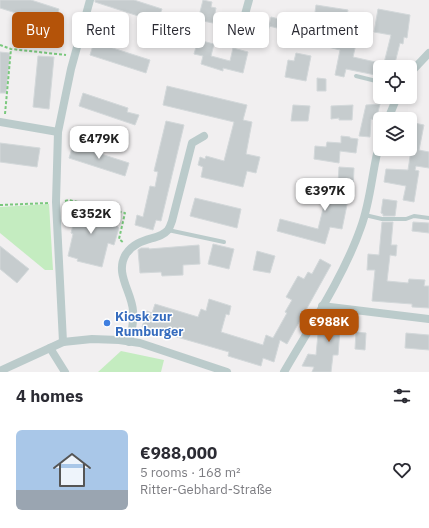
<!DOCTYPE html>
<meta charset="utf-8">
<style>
body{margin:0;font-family:"IBM Plex Sans",sans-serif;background:#f7f7f7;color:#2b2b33;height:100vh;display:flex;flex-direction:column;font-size:15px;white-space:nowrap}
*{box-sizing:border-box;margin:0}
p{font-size:13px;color:#7c7c81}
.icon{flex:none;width:22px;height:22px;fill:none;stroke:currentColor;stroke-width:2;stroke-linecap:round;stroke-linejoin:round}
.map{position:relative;height:372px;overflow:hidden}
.side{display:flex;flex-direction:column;background:#fff;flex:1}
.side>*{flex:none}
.hud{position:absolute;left:12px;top:12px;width:405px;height:36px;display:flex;gap:8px}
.fabs{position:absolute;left:373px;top:60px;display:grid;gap:8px}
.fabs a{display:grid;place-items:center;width:44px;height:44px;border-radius:6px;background:#fff;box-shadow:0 2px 6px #0003;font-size:20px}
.price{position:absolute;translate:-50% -34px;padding:0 9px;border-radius:8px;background:#fff;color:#222;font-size:13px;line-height:26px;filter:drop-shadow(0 1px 2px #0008)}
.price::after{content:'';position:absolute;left:50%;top:24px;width:12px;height:9px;margin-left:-6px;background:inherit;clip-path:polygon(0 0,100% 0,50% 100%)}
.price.active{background:#b45309;color:#fff}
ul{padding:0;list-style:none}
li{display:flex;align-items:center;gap:12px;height:100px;padding:0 16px}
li+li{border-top:1px solid #e1e1e2}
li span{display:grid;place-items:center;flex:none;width:112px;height:80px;border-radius:6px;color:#555}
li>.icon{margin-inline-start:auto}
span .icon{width:48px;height:48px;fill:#fffc;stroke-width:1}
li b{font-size:17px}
h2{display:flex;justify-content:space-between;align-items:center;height:48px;padding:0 16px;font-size:17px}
.tag{padding:0 14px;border-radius:6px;background:#fff;box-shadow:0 2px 6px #0003;font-size:14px;line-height:36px}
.tag.active{background:#b45309;color:#fff}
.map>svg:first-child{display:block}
.green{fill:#c4ecc0}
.building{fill:#c6ccce;stroke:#d3d8da}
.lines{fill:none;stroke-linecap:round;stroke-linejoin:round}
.path{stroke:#7ac87d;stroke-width:2;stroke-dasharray:3 2;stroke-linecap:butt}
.lane{stroke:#bbcbcb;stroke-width:4}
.street{stroke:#bbcbcb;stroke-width:8}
.shop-dot{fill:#3f7fe0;stroke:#fff;stroke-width:1.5}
.labels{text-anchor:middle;stroke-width:3;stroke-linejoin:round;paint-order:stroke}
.shop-label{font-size:13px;font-weight:bold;fill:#366cbe;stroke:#fff;text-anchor:start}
</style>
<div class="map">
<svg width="429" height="372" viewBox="0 0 429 372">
<rect width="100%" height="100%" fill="#f1eff0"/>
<g class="green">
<path d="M 49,204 L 53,270 L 45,270 L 0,233 L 0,207 Z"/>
<path d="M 121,351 L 164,360 L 161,372 L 98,372 Z"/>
</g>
<g class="building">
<path d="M 0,0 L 31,0 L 59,9 L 54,25 L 0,8 Z"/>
<path d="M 95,0 L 134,0 L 162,9 L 157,22 L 95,2 Z"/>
<path d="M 203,0 L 212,2 L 211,7 L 216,8 L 213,23 L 198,20 Z"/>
<path d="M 316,5 L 348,10 L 345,24 L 359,31 L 353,57 L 380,63 L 380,76 L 346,69 L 344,77 L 335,75 L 340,50 L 320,45 L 323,29 L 313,27 Z"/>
<path d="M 378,9 L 410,15 L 407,38 L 404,37 L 403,44 L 400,43 L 394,67 L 383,67 L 391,35 L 374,32 Z"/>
<path d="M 271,17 L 283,20 L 281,29 L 269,26 Z"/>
<path d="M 254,21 L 270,24 L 266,39 L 251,35 Z"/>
<path d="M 198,40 L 214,44 L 211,56 L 230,61 L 233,48 L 248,52 L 243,73 L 223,68 L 223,71 L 201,64 L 203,56 L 194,54 Z"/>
<path d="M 94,42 L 150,60 L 146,73 L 90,55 Z"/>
<path d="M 0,52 L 10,53 L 6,93 L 0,93 Z"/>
<path d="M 296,53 L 311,56 L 306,81 L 285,77 L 288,60 L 294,61 Z"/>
<path d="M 38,56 L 54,57 L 49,109 L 33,107 Z"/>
<path d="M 317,78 L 326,79 L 326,91 L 317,91 Z"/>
<path d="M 167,86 L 247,105 L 243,120 L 252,122 L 246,154 L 260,157 L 256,173 L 247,171 L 243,187 L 201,177 L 203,167 L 198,165 L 200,157 L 205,159 L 206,156 L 224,161 L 234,122 L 163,105 Z"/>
<path d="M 83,93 L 128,108 L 127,112 L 139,115 L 135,125 L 79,106 Z"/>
<path d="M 380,104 L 376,120 L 371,119 L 370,137 L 359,136 L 366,105 Z"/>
<path d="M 293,105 L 310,106 L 308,121 L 291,121 Z"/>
<path d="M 353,105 L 352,120 L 339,120 L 339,118 L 331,119 L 331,106 Z"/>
<path d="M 166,121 L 184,125 L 161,221 L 156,220 L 153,230 L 135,225 L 137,215 L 143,217 L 150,186 L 155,187 L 158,172 L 154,171 Z"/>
<path d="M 410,122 L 424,125 L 419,150 L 429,152 L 429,168 L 416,166 L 415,170 L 419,171 L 414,202 L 403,200 L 406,186 L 384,182 L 386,169 L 408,170 L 413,137 L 410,136 Z"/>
<path d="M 341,136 L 350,137 L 350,138 L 358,139 L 356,153 L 340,151 L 339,163 L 314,159 L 315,146 L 326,147 L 327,142 L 341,143 Z"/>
<path d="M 0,143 L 40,148 L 37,167 L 0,162 Z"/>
<path d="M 73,145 L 129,163 L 125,176 L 69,158 Z"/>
<path d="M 339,167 L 354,168 L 353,190 L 350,190 L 342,229 L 330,227 L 325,244 L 277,231 L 280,219 L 318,229 L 326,197 L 337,200 Z"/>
<path d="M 195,198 L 241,209 L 237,228 L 190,216 Z"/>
<path d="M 383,199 L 397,201 L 395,216 L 383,216 L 383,214 L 381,213 Z"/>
<path d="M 69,203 L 98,210 L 119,228 L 114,245 L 108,243 L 102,267 L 77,261 L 78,259 L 68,256 L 73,234 L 71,233 L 76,213 L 67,211 Z"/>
<path d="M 382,222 L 393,222 L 391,245 L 397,245 L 396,256 L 390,255 L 387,281 L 408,283 L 409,279 L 425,280 L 424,286 L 429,286 L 429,308 L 412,307 L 412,304 L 372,301 L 375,270 L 367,270 L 368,254 L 379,255 Z"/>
<path d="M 413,222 L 429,223 L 429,233 L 412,231 Z"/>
<path d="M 213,244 L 234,249 L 229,269 L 208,264 Z"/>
<path d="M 199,245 L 200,264 L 183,265 L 183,275 L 162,276 L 161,272 L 140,273 L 138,250 L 141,248 L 149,248 L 149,249 Z"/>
<path d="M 0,246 L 29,269 L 17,283 L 0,269 Z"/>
<path d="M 257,251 L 275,256 L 270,273 L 253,270 Z"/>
<path d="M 320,259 L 331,265 L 287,344 L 280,340 L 274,362 L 263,358 L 261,366 L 228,356 L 229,352 L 142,327 L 147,311 L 152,313 L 155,304 L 198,317 L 201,309 L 206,311 L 209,299 L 231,306 L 229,315 L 226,314 L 221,332 L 263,345 L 266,335 L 273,338 L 287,313 L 285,312 L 292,300 L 286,297 L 298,276 L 304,279 L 308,272 L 312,274 Z"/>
<path d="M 326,314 L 355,316 L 354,330 L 340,329 L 338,355 L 333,355 L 331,372 L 312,372 L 314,367 L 302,366 L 308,354 L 316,355 L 318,334 L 325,334 Z"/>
<path d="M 356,332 L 366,333 L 365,350 L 355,349 Z"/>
<path d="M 406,333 L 429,335 L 429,350 L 405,348 Z"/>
</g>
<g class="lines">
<g class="path">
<path d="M 0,45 L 11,49 L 66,55"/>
<path d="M 5,114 L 11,49"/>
<path d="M 65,201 L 69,200 L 125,213 L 119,239 L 124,243"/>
<path d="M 0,205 L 49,203"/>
</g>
<g class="lane">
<path d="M 356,76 L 380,82"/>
<path d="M 365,215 L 382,219 L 406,219 L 414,216 L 429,218"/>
<path d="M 168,230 L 224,242"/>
</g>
<g class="street">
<path d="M 235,26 L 244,18 L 249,0"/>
<path d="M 410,73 L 429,53"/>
<path d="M 388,119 L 397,97"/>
<path d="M 0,122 L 58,132"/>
<path d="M 322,306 L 429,319"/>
<path d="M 63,342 L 56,202 L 58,132 L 71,69 L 90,0"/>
<path d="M 129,342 C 132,331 134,321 133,311 C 132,292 114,273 126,254 C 138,236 159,241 168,230 C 170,227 171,224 172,221 L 192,143 L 204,136"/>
<path d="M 50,348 L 65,372"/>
<path d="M 0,371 L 63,342 L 92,339 L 119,340 L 140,343 L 227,372"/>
<path d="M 284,372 C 310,327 344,276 361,227 C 371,200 372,170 380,141"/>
</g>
</g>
<circle class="shop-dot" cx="107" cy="323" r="4"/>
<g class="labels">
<g class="shop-label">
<text x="115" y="321">Kiosk zur<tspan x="115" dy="15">Rumburger</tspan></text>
</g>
</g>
</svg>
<div class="fabs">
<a><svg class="icon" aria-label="locate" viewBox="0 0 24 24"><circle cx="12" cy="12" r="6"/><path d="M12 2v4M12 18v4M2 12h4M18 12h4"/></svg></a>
<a><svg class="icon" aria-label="layers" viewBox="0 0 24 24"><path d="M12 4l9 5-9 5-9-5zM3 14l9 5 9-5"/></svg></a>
</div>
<b class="price" style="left:99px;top:160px">€479K</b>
<b class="price" style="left:325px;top:212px">€397K</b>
<b class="price" style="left:91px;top:235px">€352K</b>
<b class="price active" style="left:329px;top:343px">€988K</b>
<div class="hud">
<a class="tag active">Buy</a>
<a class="tag">Rent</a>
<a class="tag">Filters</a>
<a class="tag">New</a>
<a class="tag">Apartment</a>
</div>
</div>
<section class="side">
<h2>4 homes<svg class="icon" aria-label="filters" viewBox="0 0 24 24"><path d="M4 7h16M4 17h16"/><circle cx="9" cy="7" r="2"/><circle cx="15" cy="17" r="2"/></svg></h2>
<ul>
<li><span style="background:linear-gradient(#a9c7e8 75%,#9aa5b1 0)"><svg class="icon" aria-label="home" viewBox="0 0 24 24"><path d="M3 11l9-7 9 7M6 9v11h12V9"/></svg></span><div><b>€988,000</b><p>5 rooms · 168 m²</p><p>Ritter-Gebhard-Straße</p></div><svg class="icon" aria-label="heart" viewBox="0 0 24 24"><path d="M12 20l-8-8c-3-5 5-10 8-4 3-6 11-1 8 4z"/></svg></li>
</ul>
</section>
